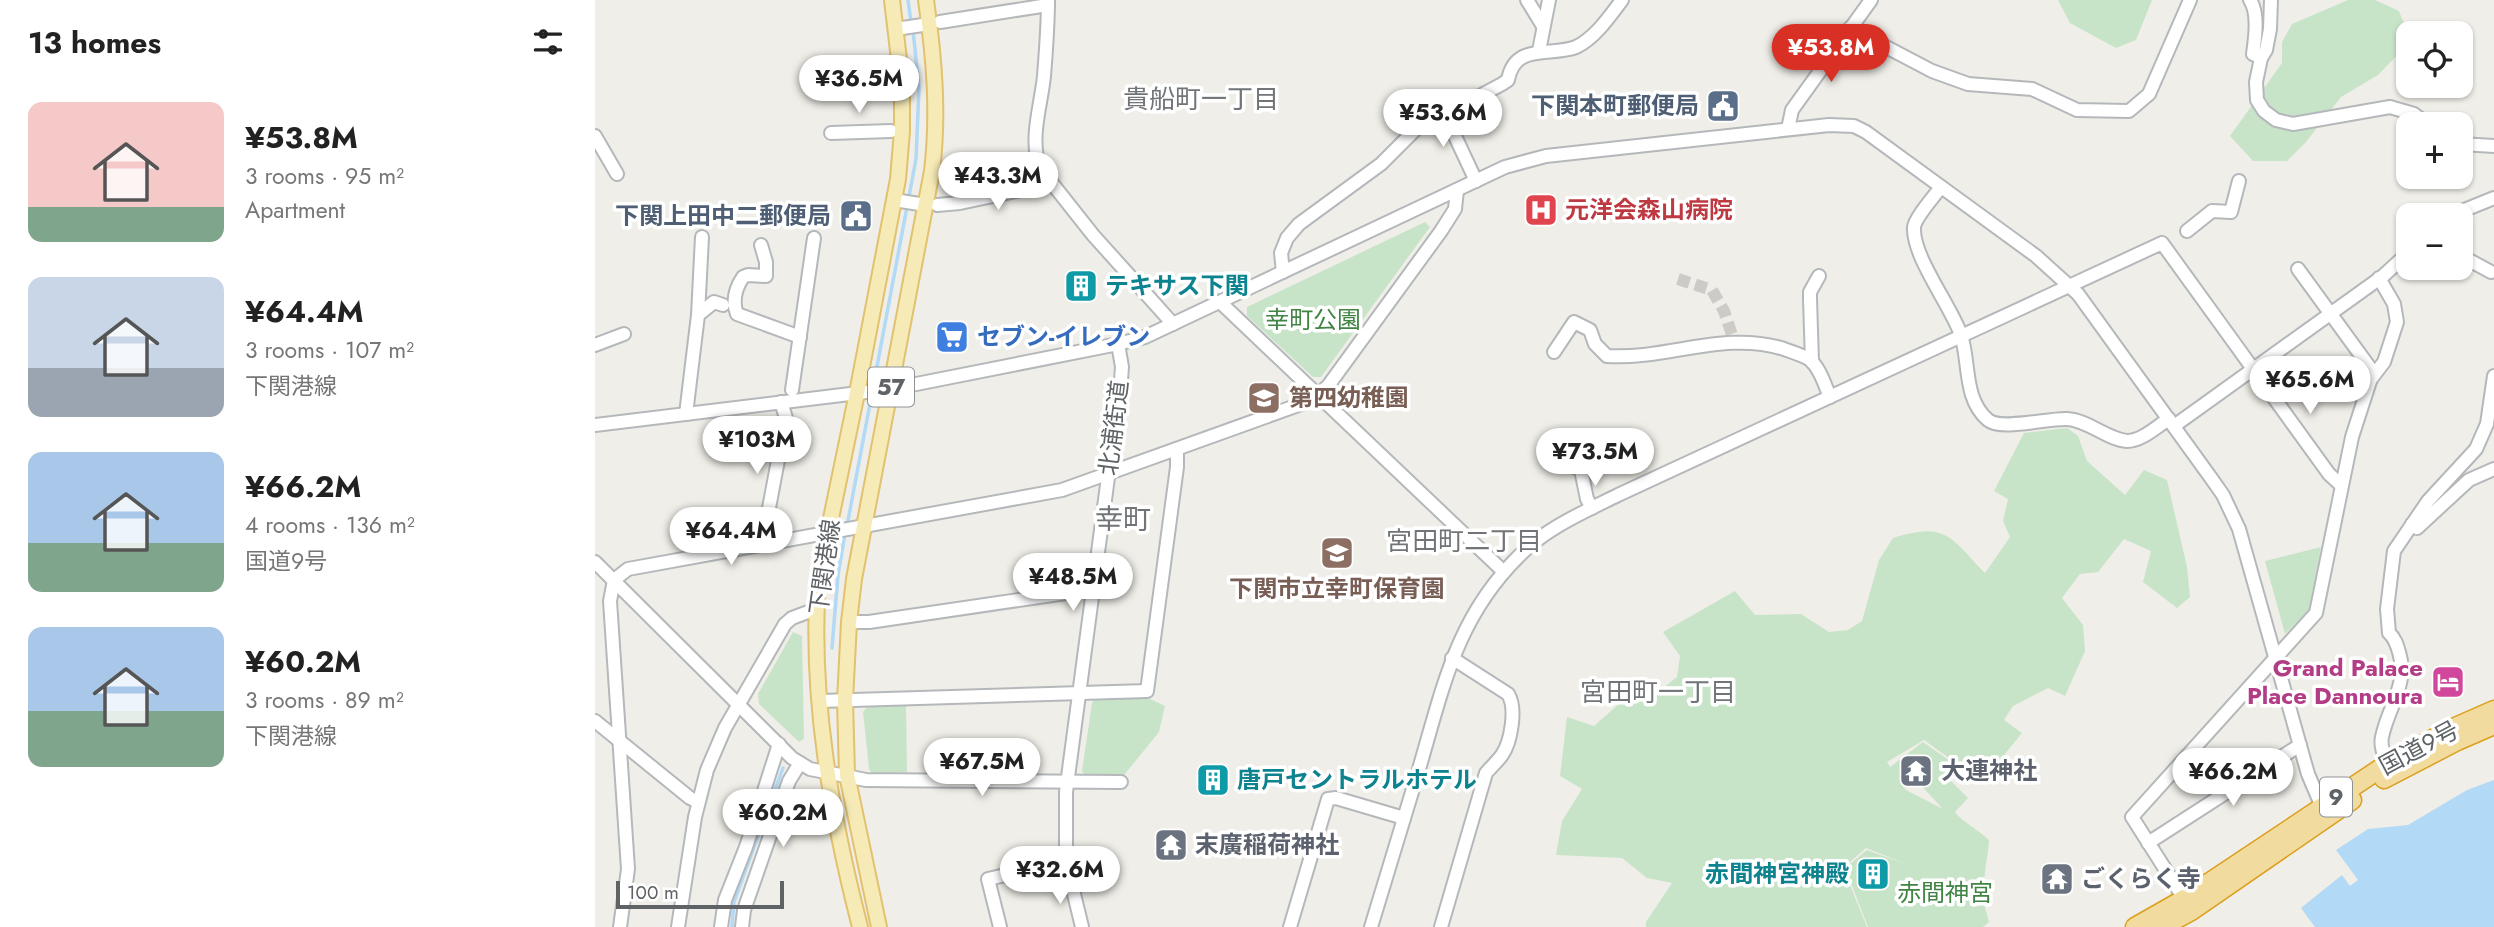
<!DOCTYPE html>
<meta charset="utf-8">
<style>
body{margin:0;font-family:Jost,"Noto Sans JP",sans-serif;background:#f2f2f2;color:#222;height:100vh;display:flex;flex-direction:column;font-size:26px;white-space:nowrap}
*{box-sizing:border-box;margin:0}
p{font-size:23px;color:#767676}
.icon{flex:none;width:38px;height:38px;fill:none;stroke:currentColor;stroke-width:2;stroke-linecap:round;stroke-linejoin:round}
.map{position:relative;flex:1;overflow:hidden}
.side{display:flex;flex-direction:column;background:#fff;width:595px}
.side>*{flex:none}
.controls{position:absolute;left:1801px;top:21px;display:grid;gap:14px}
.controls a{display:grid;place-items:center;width:77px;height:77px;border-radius:14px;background:#fff;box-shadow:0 2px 5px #0004;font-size:35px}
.scale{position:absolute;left:21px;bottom:18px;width:168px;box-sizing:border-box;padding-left:7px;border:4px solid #5f6366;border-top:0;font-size:19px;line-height:24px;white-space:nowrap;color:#5f6366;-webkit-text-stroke:5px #fff;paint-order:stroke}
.price{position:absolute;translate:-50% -60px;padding:0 16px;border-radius:24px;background:#fff;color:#222;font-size:23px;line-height:46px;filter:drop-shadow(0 2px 4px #0008)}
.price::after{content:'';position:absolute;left:50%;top:42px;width:21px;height:16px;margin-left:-10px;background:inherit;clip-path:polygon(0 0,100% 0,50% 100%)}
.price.selected{background:#d93025;color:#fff}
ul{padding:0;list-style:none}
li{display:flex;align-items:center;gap:21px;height:175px;padding:0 28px}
li span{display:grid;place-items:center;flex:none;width:196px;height:140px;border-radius:14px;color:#555}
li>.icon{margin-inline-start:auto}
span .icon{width:84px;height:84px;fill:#fffc;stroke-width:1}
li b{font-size:30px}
h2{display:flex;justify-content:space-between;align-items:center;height:84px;padding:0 28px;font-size:30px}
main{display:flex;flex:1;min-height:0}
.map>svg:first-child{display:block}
.green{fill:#c8e4c8;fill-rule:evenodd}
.water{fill:#b2d9f5}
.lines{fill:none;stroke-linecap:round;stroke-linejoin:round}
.stream{stroke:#b2d9f5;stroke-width:3.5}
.minor-tunnel{stroke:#cccbc8;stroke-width:12;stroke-dasharray:12 6;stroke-linecap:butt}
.minor-casing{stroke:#b5b8bb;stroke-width:16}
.major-casing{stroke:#e2c16f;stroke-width:18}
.highway-casing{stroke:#dc9f1c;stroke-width:21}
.minor{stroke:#fff;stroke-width:12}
.major{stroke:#f6ebb7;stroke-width:14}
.highway{stroke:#f1db9e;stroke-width:18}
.labels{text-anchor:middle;stroke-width:7;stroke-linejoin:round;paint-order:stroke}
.shield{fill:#fff;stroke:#8f9294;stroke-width:2}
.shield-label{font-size:23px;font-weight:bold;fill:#5f6366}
.service-label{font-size:24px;font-weight:bold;fill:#4e5e75;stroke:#fff;text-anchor:end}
.health-label{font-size:24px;font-weight:bold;fill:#be3a42;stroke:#fff;text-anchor:start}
.culture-label{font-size:24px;font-weight:bold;fill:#0d838f;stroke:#fff;text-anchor:start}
.park-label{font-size:24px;fill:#418444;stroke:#fff}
.shop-label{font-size:24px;font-weight:bold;fill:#366cbe;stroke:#fff;text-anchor:start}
.education-label{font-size:24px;font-weight:bold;fill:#785e54;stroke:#fff;text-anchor:start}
.street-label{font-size:24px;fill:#5f6366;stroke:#fff}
.hotel-label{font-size:24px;font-weight:bold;fill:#b23c85;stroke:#fff;text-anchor:end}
.worship-label{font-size:24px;font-weight:bold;fill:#5b616d;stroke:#fff;text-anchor:start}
.neighbourhood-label{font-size:26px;fill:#717578;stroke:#fff}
.quarter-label{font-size:28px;fill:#717578;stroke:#fff}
</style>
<main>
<section class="side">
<h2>13 homes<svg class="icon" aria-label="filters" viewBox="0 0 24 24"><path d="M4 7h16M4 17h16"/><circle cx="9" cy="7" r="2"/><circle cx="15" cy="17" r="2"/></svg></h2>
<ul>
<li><span style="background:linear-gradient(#f6c9c9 75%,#7fa58c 0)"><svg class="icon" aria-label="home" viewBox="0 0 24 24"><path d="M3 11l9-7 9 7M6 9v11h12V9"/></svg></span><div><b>¥53.8M</b><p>3 rooms · 95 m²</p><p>Apartment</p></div></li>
<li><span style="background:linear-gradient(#c9d6e8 65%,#9aa5b1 0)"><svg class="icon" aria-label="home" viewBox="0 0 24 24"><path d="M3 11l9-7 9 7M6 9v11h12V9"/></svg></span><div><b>¥64.4M</b><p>3 rooms · 107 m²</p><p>下関港線</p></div></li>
<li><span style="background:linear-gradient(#a9c7e8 65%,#7fa58c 0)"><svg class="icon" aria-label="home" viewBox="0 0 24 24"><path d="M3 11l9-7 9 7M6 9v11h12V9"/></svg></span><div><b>¥66.2M</b><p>4 rooms · 136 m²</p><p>国道9号</p></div></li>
<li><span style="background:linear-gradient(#a9c7e8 60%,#7fa58c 0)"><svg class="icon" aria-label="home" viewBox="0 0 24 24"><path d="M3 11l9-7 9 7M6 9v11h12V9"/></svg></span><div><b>¥60.2M</b><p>3 rooms · 89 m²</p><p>下関港線</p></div></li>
</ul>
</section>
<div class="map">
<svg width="1899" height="927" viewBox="0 0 1899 927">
<rect width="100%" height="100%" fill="#f0eee8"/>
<g class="green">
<path d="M 1463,0 L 1557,0 L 1541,40 L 1521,48 L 1475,23 Z"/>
<path d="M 1753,0 L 1780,0 L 1804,11 L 1813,34 L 1813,44 L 1783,75 L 1746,97 L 1711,142 L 1692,161 L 1658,161 L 1635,136 L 1687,63 L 1687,42 L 1697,24 Z"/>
<path d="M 830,222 L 835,227 L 726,377 L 718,377 L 652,316 L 652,307 Z"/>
<path d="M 1472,428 L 1483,436 L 1492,461 L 1530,495 L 1549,470 L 1572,480 L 1592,567 L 1595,597 L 1582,608 L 1548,582 L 1556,551 L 1529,539 L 1503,572 L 1485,574 L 1467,598 L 1488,625 L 1490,651 L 1470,696 L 1453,688 L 1418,706 L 1409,720 L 1427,733 L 1387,782 L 1329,740 L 1292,762 L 1295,767 L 1328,742 L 1355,761 L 1356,781 L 1373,798 L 1360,812 C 1365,820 1385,831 1394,840 C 1394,850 1389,871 1390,876 L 1383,882 L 1394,922 L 1388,927 L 1273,927 L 1250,868 L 1272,850 L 1311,864 L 1271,848 L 1248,868 L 1272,927 L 1051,927 L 1051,922 L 1077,883 L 1052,878 L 1027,858 L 961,855 L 967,821 L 987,789 L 965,776 L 972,717 L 999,726 L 1034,695 L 1067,689 L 1082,677 L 1085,656 L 1068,632 L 1140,591 L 1160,615 L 1206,614 L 1234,632 L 1253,630 L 1267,621 L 1284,560 L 1298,538 C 1353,521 1355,538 1390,573 L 1415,537 L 1408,521 L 1413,499 L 1399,491 L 1429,433 ZM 1323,782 L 1346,807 L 1346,808 L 1311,790 L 1308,786 Z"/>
<path d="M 1726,547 L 1714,610 L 1690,634 L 1670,561 Z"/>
<path d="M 198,632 L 207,636 L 209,739 L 204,742 L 164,704 L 163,694 Z"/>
<path d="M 553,698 L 570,706 L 564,732 L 529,775 L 490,775 L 487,771 L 497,703 L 499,700 Z"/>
<path d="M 273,706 L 311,706 L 312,772 L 277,773 L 274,769 L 268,712 Z"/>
</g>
<path class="water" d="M 1899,780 L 1899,927 L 1720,927 L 1706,908 L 1747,875 L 1755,886 L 1763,880 L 1741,850 L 1773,829 L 1813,825 L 1872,790 Z"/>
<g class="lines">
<g class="stream">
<path d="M 313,0 L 316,22"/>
<path d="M 252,526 L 321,159 L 324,88 L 318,30"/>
<path d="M 237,648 L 243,575 L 250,534"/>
<path d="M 137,927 L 139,902 L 188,768"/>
</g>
<path class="minor-tunnel" d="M 1083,279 L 1117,290 L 1129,311 L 1139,341"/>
<defs>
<g id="minor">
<path d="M 453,0 C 453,25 451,51 449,76 C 446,106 434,139 445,168 L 498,235 L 578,324"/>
<path d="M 932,0 L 948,26"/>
<path d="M 1655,0 C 1664,13 1660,39 1658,54 L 1666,58"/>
<path d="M 1676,0 L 1675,29 L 1671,50 L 1666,58 L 1661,82 L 1662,100 L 1669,111 L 1681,120 L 1698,124 L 1795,107 L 1819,114 L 1832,124"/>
<path d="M 345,22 L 453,5"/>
<path d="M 1255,28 L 1337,71 L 1373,84 L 1437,89 L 1482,110 L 1534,111 L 1554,94 L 1595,0"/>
<path d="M 301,29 L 334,24"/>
<path d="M 944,51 L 954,0"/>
<path d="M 853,113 L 853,121 L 881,181"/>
<path d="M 1193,129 L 1197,110 L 1276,0"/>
<path d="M 236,133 L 296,131"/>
<path d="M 0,136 L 22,174"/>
<path d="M 1866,144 L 1899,146"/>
<path d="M 1346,187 C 1340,195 1320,218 1319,227 C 1317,256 1356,306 1366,335 C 1375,362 1368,399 1393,420 C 1406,431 1453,418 1472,419 C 1493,420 1513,440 1532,441 C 1547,441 1562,426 1574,419"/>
<path d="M 299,200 L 331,205"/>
<path d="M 342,205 L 365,203 L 435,188 L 450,175"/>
<path d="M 1857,215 L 1899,198"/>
<path d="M 1592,231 L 1617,211 L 1636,212 L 1644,181"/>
<path d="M 166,245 L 171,262 L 171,276 L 153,275 L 148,277 C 140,289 137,301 142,314 L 205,337"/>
<path d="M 1866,251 L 1872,259 L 1896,272"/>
<path d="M 688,272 L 686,253 L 692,238 L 704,224 L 786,164 L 832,118 L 853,113 L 907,84 L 913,80 C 920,42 956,57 981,47 C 1000,38 1015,16 1027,0"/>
<path d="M 625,302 L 909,572"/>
<path d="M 103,315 L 119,302 L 128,305"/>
<path d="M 0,345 L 29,334"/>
<path d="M 959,352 L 979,322 L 995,330 L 1000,344 L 1012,356 C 1073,360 1129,330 1189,349 C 1197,352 1207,355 1214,359 C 1225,367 1230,386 1235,397"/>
<path d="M 1217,362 L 1215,299 L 1215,292 L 1224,276"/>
<path d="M 1776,379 L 1789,362 L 1802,322 L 1799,304 L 1784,278"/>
<path d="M 197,390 L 219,238"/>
<path d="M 91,414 L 103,315 L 107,237"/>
<path d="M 0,425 L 296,389 L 523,344 L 550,337 L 910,167 L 951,156 L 1234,125 L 1259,126 L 1271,132 L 1441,256 L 1483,294 L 1616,478 L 1628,495 L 1644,529 L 1713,774 L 1730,814"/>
<path d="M 1579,426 L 1788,276 L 1813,253"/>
<path d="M 964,453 L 971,453 L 980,467 L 986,470 L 992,499 L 997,508"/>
<path d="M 1817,524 L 1822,528 L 1874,480 L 1899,469"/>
<path d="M 167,545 L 191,418 L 186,402"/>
<path d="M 0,562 L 197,758 L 215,769 L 271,780 L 526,782"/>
<path d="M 254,622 L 274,622 L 498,589"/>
<path d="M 225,701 L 552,691 L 582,467 L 582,449"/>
<path d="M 0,721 L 95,798 L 103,802"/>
<path d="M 1792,764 C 1789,755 1785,746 1787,737 C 1793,707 1814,684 1804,652 C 1802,645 1800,638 1794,633 L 1792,609 L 1799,551 L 1833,501 L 1881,449 L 1892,424 L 1899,376"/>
<path d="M 1553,843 L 1705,745"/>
<path d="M 1593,905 L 1537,817 L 1721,613 L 1757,437 L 1778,372 L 1703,269"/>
<path d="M 25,927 L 33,869 L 15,601 L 19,580 L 33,569 L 467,490 L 709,403 L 722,396 L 733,386 L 846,231 L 860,209 L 862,190"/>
<path d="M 83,927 L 100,817 L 112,770 L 130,728 L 190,624 L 197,618 L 221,609"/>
<path d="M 126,927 L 130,900 L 151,847 L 184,744"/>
<path d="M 147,927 L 149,910 L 194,781 L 205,763"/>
<path d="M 405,927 L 393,879 L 471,861"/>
<path d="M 487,927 L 471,861 L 471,792 L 526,380 L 527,367 L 523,344"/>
<path d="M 695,927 L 733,799 L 741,798 L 809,818"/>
<path d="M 776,927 C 792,874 808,822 824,769 C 848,688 861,618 924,556 C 951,528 989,512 1023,495 L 1567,243 L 1734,474 L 1746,485"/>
<path d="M 846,927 L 891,773 C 896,767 902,762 907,755 C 916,742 922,708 913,694 L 857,658"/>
</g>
<g id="major">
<path d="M 265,927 C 236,814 215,697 223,581 L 262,393 L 303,179 L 307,131 L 307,85 L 297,0"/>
<path d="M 284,927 L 252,775 L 250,700 L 254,622 L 259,579 L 337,171 C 344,113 339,57 331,0"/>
</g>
<g id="highway">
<path d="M 1789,779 L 1862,741 L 1899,725"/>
<path d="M 1540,927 L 1591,898 L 1792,764 L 1858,728 L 1899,710"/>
<path d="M 1567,927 L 1596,911 L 1757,800"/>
</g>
</defs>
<use href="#minor" class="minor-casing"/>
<use href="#major" class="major-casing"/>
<use href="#highway" class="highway-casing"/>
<use href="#minor" class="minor"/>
<use href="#major" class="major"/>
<use href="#highway" class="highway"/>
</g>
<defs>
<symbol id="civic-square" viewBox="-11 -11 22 22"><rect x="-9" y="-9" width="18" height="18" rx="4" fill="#5c6f8a" stroke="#fff"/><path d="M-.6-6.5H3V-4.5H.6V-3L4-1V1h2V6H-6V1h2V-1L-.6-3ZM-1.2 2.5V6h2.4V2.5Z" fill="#fff"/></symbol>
<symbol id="hospital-square" viewBox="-11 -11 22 22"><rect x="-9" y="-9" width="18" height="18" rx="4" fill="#e0444e" stroke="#fff"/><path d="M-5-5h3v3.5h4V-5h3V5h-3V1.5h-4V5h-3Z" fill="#fff"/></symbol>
<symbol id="building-square" viewBox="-11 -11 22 22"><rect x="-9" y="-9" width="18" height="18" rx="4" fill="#0f9aa8" stroke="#fff"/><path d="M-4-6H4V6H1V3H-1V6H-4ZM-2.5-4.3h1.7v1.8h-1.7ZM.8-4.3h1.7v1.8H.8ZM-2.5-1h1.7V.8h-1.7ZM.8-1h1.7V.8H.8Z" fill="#fff"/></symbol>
<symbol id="supermarket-square" viewBox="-11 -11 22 22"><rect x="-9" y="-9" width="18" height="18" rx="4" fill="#3f7fe0" stroke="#fff"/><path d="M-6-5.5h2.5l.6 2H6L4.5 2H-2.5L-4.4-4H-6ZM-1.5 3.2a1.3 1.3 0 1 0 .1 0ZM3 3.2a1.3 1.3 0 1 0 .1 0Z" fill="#fff"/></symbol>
<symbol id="school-square" viewBox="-11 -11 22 22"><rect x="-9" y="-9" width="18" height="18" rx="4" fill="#8d6e63" stroke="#fff"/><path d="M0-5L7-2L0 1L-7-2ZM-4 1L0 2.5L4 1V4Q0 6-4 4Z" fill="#fff"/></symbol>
<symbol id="hotel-square" viewBox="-11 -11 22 22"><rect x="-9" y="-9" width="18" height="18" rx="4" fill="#d1479c" stroke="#fff"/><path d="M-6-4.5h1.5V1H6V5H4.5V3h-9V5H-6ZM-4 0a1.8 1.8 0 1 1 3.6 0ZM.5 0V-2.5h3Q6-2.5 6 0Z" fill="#fff"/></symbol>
<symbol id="temple-square" viewBox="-11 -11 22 22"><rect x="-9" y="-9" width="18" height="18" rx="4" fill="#6b7280" stroke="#fff"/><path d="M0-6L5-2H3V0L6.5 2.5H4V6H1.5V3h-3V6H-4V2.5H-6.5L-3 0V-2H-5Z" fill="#fff"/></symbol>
</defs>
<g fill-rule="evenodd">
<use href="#civic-square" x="1109" y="87" width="38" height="38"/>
<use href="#hospital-square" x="927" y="191" width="38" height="38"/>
<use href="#civic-square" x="242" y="197" width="38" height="38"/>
<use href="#building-square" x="467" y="267" width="38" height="38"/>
<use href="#supermarket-square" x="338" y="318" width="38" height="38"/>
<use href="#school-square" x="650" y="379" width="38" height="38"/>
<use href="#school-square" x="723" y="534" width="38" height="38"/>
<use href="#hotel-square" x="1834" y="663" width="38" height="38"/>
<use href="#temple-square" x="1302" y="752" width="38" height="38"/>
<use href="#building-square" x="599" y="761" width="38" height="38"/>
<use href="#temple-square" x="557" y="826" width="38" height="38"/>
<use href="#building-square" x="1259" y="855" width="38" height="38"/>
<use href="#temple-square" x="1443" y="860" width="38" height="38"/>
</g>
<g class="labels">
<g class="shield">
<rect x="273" y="367.5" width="46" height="39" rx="5"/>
<rect x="1725" y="777.5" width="32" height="39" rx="5"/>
</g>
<g class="shield-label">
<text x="296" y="395">57</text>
<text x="1741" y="805">9</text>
</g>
<g class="service-label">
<text x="1104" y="114">下関本町郵便局</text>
<text x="236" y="224">下関上田中二郵便局</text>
</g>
<g class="health-label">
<text x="970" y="218">元洋会森山病院</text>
</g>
<g class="culture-label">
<text x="510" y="294">テキサス下関</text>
<text x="642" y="788">唐戸セントラルホテル</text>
<text x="1254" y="882" text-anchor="end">赤間神宮神殿</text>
</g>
<g class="park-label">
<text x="718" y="328">幸町公園</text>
<text x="1350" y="901">赤間神宮</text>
</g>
<g class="shop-label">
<text x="382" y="345">セブン-イレブン</text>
</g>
<g class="education-label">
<text x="694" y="406">第四幼稚園</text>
<text x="742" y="597" text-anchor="middle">下関市立幸町保育園</text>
</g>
<g class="street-label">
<text transform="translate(519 428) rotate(-83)" y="8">北浦街道</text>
<text transform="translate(230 567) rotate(-82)" y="8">下関港線</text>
<text transform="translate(1824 748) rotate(-28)" y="8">国道9号</text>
</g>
<g class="hotel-label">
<text x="1828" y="676">Grand Palace<tspan x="1828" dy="28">Place Dannoura</tspan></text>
</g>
<g class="worship-label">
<text x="1346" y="779">大連神社</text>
<text x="600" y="853">末廣稲荷神社</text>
<text x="1486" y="887">ごくらく寺</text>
</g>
<g class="neighbourhood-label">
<text x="606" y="108">貴船町一丁目</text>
<text x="869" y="550">宮田町二丁目</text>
<text x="1063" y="701">宮田町一丁目</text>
</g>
<g class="quarter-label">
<text x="528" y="529">幸町</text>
</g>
</g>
</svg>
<div class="controls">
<a><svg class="icon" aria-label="locate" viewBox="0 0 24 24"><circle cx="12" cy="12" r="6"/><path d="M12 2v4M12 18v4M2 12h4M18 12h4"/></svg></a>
<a>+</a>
<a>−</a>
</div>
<div class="scale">100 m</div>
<b class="price selected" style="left:1236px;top:84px">¥53.8M</b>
<b class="price" style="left:264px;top:115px">¥36.5M</b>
<b class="price" style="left:848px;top:149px">¥53.6M</b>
<b class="price" style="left:403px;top:212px">¥43.3M</b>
<b class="price" style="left:1715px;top:416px">¥65.6M</b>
<b class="price" style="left:162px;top:476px">¥103M</b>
<b class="price" style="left:1000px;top:488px">¥73.5M</b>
<b class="price" style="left:136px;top:567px">¥64.4M</b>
<b class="price" style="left:478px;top:613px">¥48.5M</b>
<b class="price" style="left:387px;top:798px">¥67.5M</b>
<b class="price" style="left:1638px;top:808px">¥66.2M</b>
<b class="price" style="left:188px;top:849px">¥60.2M</b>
<b class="price" style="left:465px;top:906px">¥32.6M</b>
</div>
</main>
